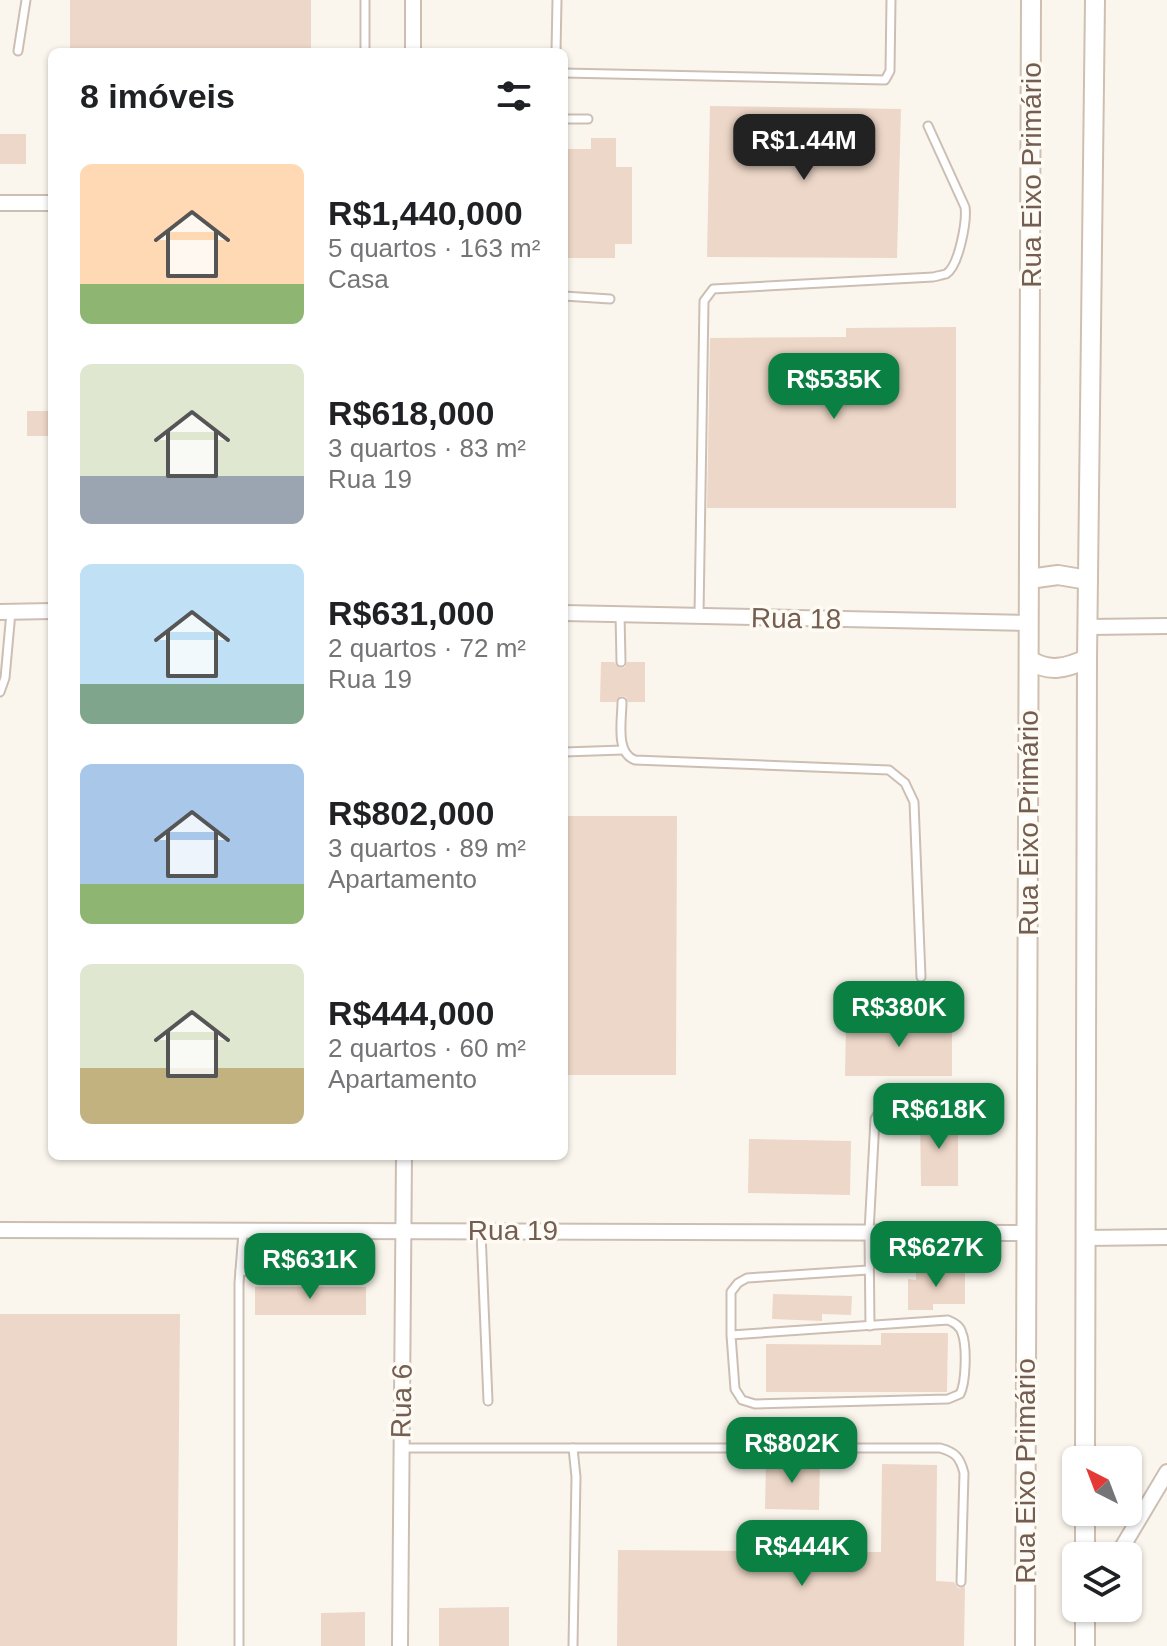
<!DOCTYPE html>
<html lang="pt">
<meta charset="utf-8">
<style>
body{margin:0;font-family:Arial,sans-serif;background:#f6f6f6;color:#202124;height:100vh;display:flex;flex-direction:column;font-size:30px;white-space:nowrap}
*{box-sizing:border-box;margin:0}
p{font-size:26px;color:#757577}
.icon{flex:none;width:44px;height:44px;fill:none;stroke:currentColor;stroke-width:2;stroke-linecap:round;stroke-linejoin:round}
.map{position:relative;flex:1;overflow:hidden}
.side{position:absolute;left:48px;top:48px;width:520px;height:1112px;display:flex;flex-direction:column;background:#fff;border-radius:12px;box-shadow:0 2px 6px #0004}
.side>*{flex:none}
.needle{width:52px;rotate:318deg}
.fabs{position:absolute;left:1062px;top:1446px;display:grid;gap:16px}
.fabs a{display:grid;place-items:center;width:80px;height:80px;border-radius:12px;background:#fff;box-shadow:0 2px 6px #0004;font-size:40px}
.price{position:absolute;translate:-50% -68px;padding:0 18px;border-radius:16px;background:#0b8043;color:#fff;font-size:26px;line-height:52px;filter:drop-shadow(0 2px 4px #0008)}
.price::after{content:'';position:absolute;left:50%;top:48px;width:24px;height:18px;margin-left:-12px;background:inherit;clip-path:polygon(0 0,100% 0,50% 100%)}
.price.on{background:#222;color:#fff}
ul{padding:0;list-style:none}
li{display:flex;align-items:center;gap:24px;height:200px;padding:0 32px}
li span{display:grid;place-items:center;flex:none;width:224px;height:160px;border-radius:12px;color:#555}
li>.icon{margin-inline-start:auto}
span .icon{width:96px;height:96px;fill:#fffc;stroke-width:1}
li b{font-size:34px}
h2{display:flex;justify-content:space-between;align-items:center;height:96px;padding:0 32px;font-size:34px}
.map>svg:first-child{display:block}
.building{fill:#edd7c8}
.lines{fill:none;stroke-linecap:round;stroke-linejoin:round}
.lane-casing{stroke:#cdbeb4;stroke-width:11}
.street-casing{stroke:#cdbeb4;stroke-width:18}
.secondary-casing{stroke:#cfbfb1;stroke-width:22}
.lane{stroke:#fff;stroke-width:7}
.street{stroke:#fff;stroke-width:14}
.secondary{stroke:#fff;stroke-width:18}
.labels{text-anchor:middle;stroke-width:7;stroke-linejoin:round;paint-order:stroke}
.street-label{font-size:28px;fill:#745e52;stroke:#fefaf4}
</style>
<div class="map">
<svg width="1167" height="1646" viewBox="0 0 1167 1646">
<rect width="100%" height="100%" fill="#fbf6ed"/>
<g class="building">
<rect x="70" y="0" width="241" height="52"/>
<path d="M 710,106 L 901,109 L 897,258 L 707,257 Z"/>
<rect x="0" y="134" width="26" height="30"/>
<path d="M 591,138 L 616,138 L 616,167 L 632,167 L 632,244 L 615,244 L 615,258 L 564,258 L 564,149 L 591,149 Z"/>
<path d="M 956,327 L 956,508 L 707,508 L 710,338 L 846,337 L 846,328 Z"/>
<rect x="27" y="411" width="25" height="25"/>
<path d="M 601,662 L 614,662 L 620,668 L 625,667 L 627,662 L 645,662 L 645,702 L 628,702 L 626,697 L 621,696 L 616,702 L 600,702 Z"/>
<path d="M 564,816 L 677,816 L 676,1075 L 564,1075 Z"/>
<path d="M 846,1021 L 952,1021 L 952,1076 L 845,1076 Z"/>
<path d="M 958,1115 L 958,1186 L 921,1186 L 920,1116 Z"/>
<path d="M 749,1139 L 851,1141 L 850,1195 L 748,1193 Z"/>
<path d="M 916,1270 L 965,1271 L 965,1304 L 933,1304 L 933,1310 L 908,1310 L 908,1279 L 916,1280 Z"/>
<rect x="255" y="1287" width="111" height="28"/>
<path d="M 773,1294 L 852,1296 L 851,1315 L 822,1314 L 822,1321 L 772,1319 Z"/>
<path d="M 0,1314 L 180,1314 L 177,1646 L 0,1646 Z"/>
<path d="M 881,1333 L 948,1333 L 947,1392 L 766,1392 L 766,1344 L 881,1345 Z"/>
<path d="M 766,1460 L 820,1461 L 819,1510 L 765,1509 Z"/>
<path d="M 882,1464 L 937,1465 L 936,1581 L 954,1582 L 958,1588 L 965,1587 L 964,1646 L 617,1646 L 618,1550 L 881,1552 Z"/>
<path d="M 509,1607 L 509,1646 L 439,1646 L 439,1608 Z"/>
<path d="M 365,1612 L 365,1646 L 321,1646 L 321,1613 Z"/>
</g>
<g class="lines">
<defs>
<g id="lane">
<path d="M 18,51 L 26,0"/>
<path d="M 365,52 L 365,0"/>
<path d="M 556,52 L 557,0"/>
<path d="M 564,73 L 885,80 L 890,71 L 891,0"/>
<path d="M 564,119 L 588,119"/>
<path d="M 564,296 L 610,299"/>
<path d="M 620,614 L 621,662"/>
<path d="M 699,615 L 704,301 L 713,289 L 933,277 C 934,277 945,274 946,274 C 959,266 967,221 965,207 L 928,126"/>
<path d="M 0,692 L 5,678 L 11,612"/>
<path d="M 622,702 C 622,720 615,753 635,760 L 889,770 L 905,783 L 914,802 L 921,977"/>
<path d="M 564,752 L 623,750"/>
<path d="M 481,1232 L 488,1401"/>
<path d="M 240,1271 L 361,1279"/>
<path d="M 870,1326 L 869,1232 L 875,1119 L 880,1111 L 888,1107 L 964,1105"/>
<path d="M 731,1335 L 948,1320 C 955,1323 960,1326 962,1333 C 967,1346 966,1383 960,1394 L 948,1399 L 755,1404 L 742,1400 L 735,1389 L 731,1335 L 731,1292 L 738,1283 L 747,1278 L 868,1270"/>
<path d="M 402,1448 L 573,1448 L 576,1477 L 573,1646"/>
<path d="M 573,1448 L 940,1448 C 955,1452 960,1457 964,1473 L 961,1582"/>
<path d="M 239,1646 L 239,1283 L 243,1232"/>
</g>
<g id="street">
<path d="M 413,52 L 413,0"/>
<path d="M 0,203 L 52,203"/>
<path d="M 0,612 L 52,611"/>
<path d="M 564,613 L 1027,623"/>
<path d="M 1089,627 L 1167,626"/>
<path d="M 0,1230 L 1026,1233"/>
<path d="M 1085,1238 L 1167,1237"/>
<path d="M 1117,1556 L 1167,1472"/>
<path d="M 400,1646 L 404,1156"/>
</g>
<g id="secondary">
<path d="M 1029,579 L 1058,575 L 1088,580"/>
<path d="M 1029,660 C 1050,673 1066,668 1087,659"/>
<path d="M 1085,1460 L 1087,659 L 1095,0"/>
<path d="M 1085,1512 L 1085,1556"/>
<path d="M 1025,1646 L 1031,0"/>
<path d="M 1085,1646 L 1085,1608"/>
</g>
</defs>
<use href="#lane" class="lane-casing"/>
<use href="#street" class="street-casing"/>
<use href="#secondary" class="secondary-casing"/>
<use href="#lane" class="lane"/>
<use href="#street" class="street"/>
<use href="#secondary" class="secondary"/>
</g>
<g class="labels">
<g class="street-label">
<text transform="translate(1031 175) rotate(-90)" y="10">Rua Eixo Primário</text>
<text transform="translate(796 618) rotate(1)" y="10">Rua 18</text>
<text transform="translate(1028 823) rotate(-90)" y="10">Rua Eixo Primário</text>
<text x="513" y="1240">Rua 19</text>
<text transform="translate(401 1401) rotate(-89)" y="10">Rua 6</text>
<text transform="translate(1025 1471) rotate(-90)" y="10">Rua Eixo Primário</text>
</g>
</g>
</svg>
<div class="fabs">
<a><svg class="needle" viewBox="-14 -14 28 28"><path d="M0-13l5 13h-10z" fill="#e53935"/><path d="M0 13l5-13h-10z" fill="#757577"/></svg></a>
<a><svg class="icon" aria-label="layers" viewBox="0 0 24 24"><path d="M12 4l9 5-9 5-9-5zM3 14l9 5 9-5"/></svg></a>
</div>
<b class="price on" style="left:804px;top:182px">R$1.44M</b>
<b class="price" style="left:834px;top:421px">R$535K</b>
<b class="price" style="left:899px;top:1049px">R$380K</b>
<b class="price" style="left:939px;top:1151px">R$618K</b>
<b class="price" style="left:936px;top:1289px">R$627K</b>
<b class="price" style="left:310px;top:1301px">R$631K</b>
<b class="price" style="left:792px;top:1485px">R$802K</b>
<b class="price" style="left:802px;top:1588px">R$444K</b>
<section class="side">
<h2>8 imóveis<svg class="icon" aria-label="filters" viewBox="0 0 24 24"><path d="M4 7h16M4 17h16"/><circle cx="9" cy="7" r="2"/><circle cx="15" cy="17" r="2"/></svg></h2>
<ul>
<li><span style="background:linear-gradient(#ffd9b3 75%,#8fb573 0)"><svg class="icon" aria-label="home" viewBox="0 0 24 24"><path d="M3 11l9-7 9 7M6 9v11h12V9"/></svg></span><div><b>R$1,440,000</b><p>5 quartos · 163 m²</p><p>Casa</p></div></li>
<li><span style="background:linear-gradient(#dfe7d0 70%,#9aa5b1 0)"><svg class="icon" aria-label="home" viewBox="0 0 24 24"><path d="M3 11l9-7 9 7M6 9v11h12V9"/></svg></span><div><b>R$618,000</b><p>3 quartos · 83 m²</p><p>Rua 19</p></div></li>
<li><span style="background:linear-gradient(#bfe0f5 75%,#7fa58c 0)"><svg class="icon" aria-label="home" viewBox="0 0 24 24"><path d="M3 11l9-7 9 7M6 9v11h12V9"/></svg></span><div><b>R$631,000</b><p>2 quartos · 72 m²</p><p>Rua 19</p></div></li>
<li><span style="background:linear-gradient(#a9c7e8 75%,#8fb573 0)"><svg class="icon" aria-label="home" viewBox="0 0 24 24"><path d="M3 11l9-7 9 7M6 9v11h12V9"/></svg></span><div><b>R$802,000</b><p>3 quartos · 89 m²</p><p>Apartamento</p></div></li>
<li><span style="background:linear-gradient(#dfe7d0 65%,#c2b280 0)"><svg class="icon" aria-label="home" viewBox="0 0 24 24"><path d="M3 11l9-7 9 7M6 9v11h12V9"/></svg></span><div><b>R$444,000</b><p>2 quartos · 60 m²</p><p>Apartamento</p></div></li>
</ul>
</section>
</div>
